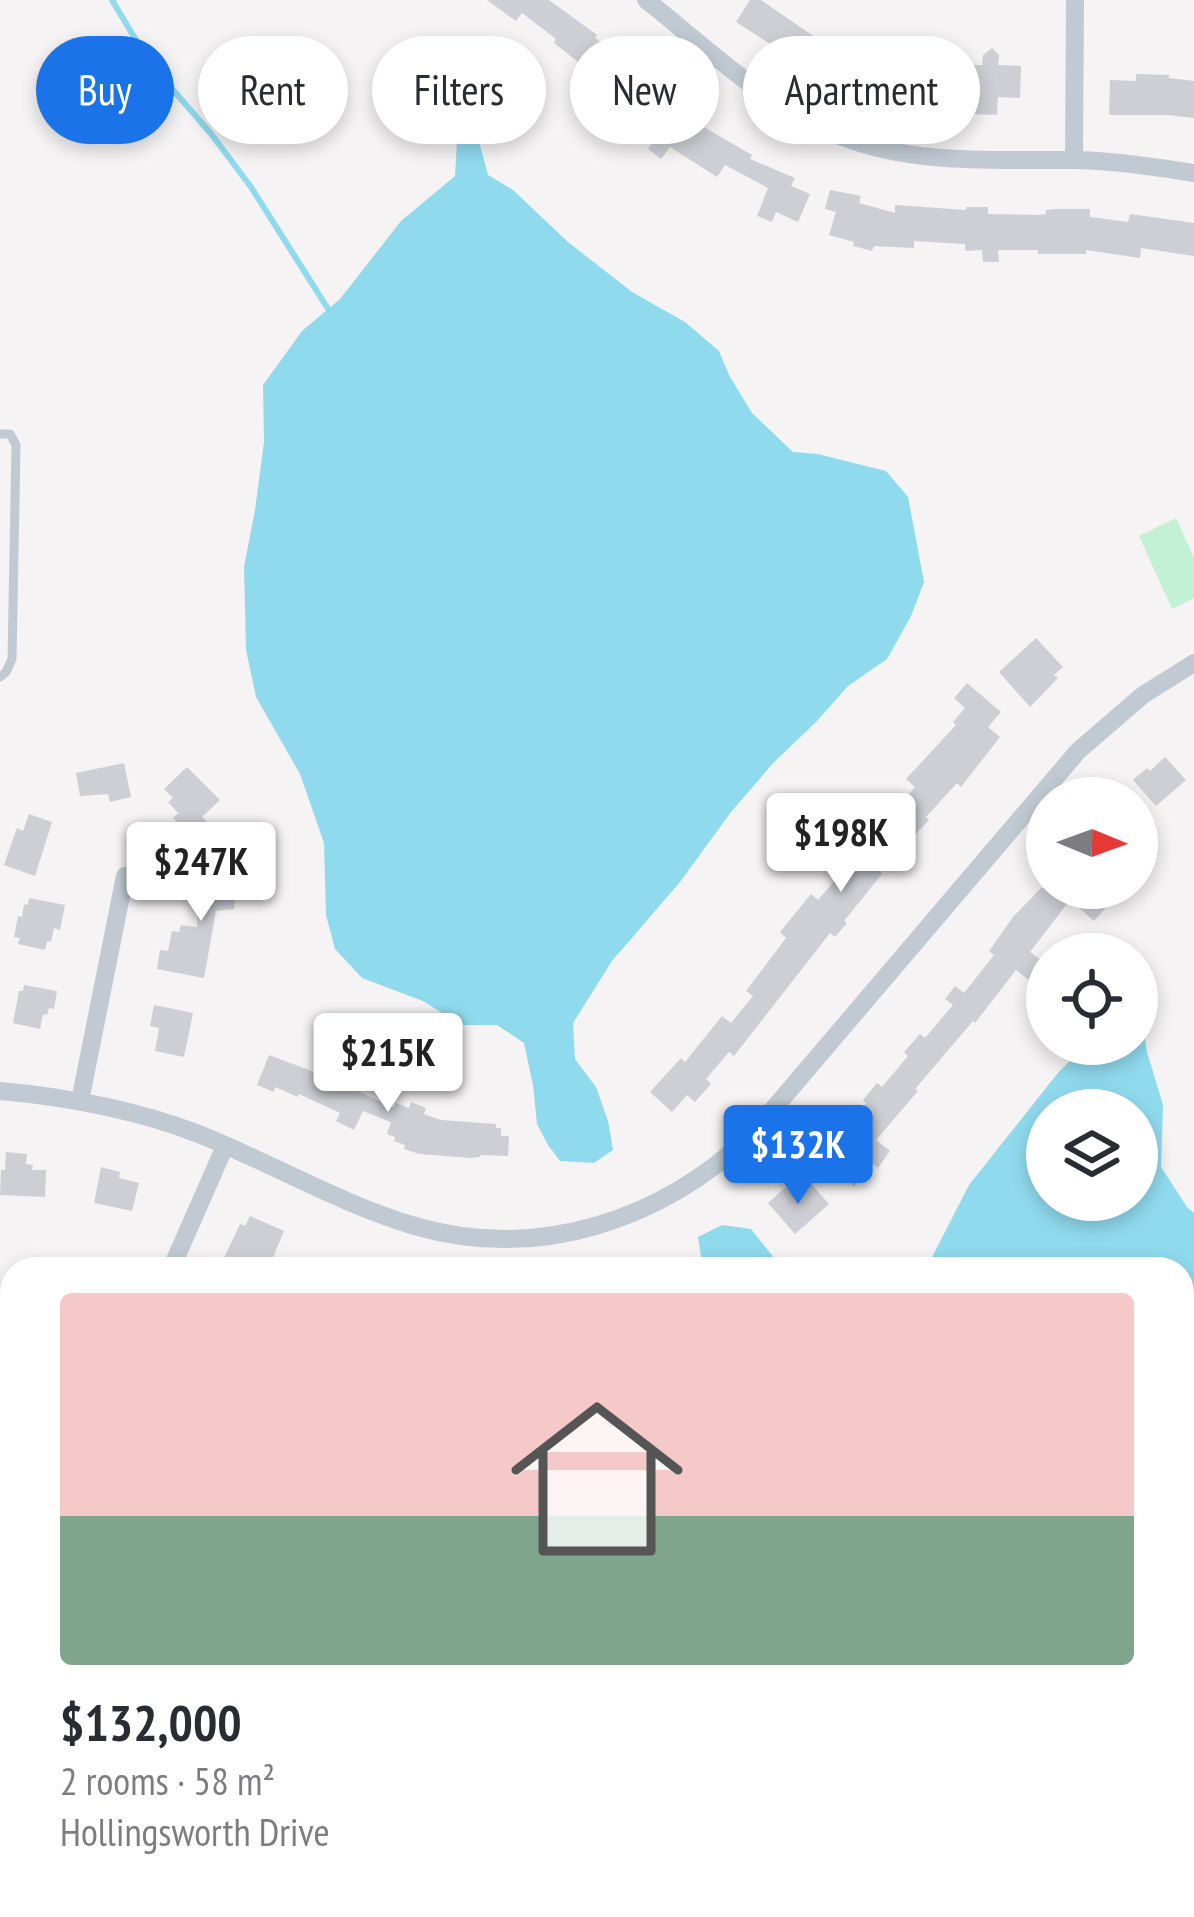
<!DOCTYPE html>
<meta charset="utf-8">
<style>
body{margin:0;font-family:"PT Sans Narrow",sans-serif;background:#f7f7f7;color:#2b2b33;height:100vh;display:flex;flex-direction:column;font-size:45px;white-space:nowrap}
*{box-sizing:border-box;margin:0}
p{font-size:39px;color:#7c7c81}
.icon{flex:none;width:66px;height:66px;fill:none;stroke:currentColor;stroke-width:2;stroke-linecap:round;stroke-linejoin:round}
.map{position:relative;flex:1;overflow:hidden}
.side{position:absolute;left:0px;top:1257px;width:1194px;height:660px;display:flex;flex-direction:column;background:#fff;border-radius:36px 36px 0 0;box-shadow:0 6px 18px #0003}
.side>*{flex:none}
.guide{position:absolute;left:36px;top:36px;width:1122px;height:108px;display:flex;gap:24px}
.needle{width:78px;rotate:91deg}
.fabs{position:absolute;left:1026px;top:777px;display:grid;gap:24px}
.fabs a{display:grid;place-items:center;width:132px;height:132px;border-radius:50%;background:#fff;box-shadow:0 6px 18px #0003;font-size:60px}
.price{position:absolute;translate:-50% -102px;padding:0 27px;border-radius:12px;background:#fff;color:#222;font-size:39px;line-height:78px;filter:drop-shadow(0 3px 6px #0008)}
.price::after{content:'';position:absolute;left:50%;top:72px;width:36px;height:27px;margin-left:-18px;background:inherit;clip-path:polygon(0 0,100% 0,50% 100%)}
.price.active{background:#1a73e8;color:#fff}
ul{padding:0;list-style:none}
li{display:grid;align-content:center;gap:24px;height:636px;padding:0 60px}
li span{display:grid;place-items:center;height:372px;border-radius:12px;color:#555}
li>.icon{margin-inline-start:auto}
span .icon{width:216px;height:216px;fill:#fffc;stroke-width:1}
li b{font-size:51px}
.chip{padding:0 42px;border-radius:54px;background:#fff;box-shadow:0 6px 18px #0003;font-size:42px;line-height:108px}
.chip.active{background:#1a73e8;color:#fff}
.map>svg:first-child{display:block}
.green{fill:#c3f1d5}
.water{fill:#90daee;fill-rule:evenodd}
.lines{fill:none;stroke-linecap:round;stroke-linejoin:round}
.stream{stroke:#90daee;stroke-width:6}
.building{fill:#cdcfd5}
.lane{stroke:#c1cad2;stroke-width:9}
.street{stroke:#c1cad2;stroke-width:18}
</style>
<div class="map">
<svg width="1194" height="1917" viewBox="0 0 1194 1917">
<rect width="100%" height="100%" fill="#f5f3f3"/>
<path class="green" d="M 1176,518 L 1194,558 L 1194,598 L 1172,609 L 1139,536 Z"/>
<g class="water">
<path d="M 464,121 L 477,134 L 488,175 L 513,190 L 568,242 L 632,292 L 685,322 L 719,351 L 729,375 L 752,413 L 793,452 L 818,454 L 886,471 L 908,497 L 924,582 L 911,616 L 887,659 L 848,686 L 816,722 L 774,762 L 731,812 L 680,882 L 612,961 L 573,1023 L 575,1059 L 596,1087 L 608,1121 L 613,1150 L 594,1163 L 560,1161 L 548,1145 L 537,1124 L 533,1085 L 524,1043 L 497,1025 L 461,1025 L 423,1001 L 362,978 L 335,949 L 326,915 L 324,843 L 300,774 L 256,697 L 246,650 L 244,567 L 255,510 L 264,442 L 263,385 L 302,331 L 340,299 L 401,221 L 455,176 L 457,141 Z"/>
<path d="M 1137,1003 L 1139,1003 L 1147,1052 L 1163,1105 L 1161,1167 L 1187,1207 L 1194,1213 L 1194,1299 L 1182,1314 L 1182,1269 L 926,1269 L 969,1185 L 1057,1074 L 1086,1044 L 1137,1044 ZM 1047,1110 L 1137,1110 L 1137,1200 L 1047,1200 Z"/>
<path d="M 722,1225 L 751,1229 L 783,1269 L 703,1269 L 698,1237 Z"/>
</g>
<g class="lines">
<path class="stream" d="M 112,0 L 149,62 L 212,135 L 251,187 L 330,312"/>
</g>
<g class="building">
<path d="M 487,0 L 549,0 L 571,16 L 597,35 L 595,38 L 686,104 L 681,109 L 702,126 L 752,155 L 750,159 L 795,178 L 791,186 L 810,194 L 798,222 L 776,212 L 772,222 L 757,216 L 768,188 L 725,165 L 717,177 L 670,147 L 661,159 L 648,149 L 656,138 L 647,131 L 657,119 L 628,96 L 621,106 L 585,81 L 591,72 L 554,43 L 556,39 L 522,13 L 516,21 Z"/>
<path d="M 750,0 L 761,0 L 844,57 L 853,44 L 866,52 L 842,90 L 736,22 Z"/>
<path d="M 992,48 L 999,55 L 998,65 L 1021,66 L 1020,98 L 998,97 L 997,115 L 970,114 L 972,65 L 982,65 L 983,55 Z"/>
<path d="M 887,56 L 931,65 L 924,112 L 902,108 L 905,90 L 882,86 Z"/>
<path d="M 1136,74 L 1169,75 L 1169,78 L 1194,81 L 1194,118 L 1168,115 L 1109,115 L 1110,80 L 1136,81 Z"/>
<path d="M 830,190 L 861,196 L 859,203 L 895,213 L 895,205 L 966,210 L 966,207 L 988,207 L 988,214 L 1038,215 L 1046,214 L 1046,210 L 1055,209 L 1090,209 L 1090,217 L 1128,222 L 1130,214 L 1194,223 L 1194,256 L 1141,248 L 1140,258 L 1086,250 L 1086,254 L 1038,254 L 1038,250 L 998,250 L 999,262 L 983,262 L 982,250 L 965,251 L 965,244 L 914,241 L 914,248 L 874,246 L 872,251 L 853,246 L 854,242 L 829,235 L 836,212 L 825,209 Z"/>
<path d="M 1036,638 L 1063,667 L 1054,675 L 1058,678 L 1030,707 L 999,672 Z"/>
<path d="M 967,683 L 1001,712 L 988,727 L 1000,737 L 961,787 L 957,783 L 926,817 L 929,820 L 880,872 L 882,874 L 844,921 L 847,923 L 835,937 L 830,933 L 734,1056 L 729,1052 L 706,1079 L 711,1084 L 695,1102 L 687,1095 L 672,1112 L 650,1092 L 681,1058 L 685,1062 L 722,1016 L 731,1023 L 753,996 L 746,991 L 786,938 L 780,932 L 811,894 L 818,900 L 915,787 L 906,779 L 956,725 L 953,722 L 965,708 L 954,698 Z"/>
<path d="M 1165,757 L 1186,780 L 1156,806 L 1133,780 L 1147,768 L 1150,771 Z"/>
<path d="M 124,763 L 131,797 L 110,802 L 108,794 L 80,796 L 76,773 Z"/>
<path d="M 187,767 L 220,800 L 202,817 L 210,825 L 195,839 L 173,818 L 178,813 L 168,802 L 173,798 L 164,789 Z"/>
<path d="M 29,814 L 52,822 L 35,876 L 4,865 L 17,828 L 23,831 Z"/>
<path d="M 206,862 L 236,864 L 234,909 L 216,911 L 204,978 L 157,969 L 160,950 L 168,951 L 172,931 L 179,932 L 181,925 L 197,927 L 198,890 L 205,890 Z"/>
<path d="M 1041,888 L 1090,888 L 1109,904 L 1094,921 L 1070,900 L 1030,952 L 1044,962 L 1030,981 L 1016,970 L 975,1023 L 973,1021 L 915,1089 L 918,1091 L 876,1140 L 890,1151 L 878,1168 L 872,1163 L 854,1186 L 815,1154 L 828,1138 L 834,1143 L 866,1103 L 863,1100 L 877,1083 L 882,1087 L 908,1056 L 904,1052 L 920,1034 L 925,1038 L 953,1005 L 945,999 L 955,986 L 964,993 L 994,955 L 989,951 L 1013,917 Z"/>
<path d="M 29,898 L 65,905 L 60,930 L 54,928 L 51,942 L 47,941 L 45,950 L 18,944 L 20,938 L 14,937 L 18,916 L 22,917 L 24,904 L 28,905 Z"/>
<path d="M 24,985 L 57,991 L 54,1009 L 49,1008 L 47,1015 L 43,1014 L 40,1029 L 13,1023 L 19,991 L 23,991 Z"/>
<path d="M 154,1005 L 193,1013 L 184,1057 L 155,1051 L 159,1028 L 150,1026 Z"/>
<path d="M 269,1055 L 330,1078 L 394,1108 L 396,1103 L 409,1108 L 411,1102 L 426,1108 L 424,1114 L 441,1120 L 496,1124 L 496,1128 L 501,1128 L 501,1136 L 509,1136 L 508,1156 L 481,1155 L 480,1157 L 472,1158 L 419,1154 L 404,1149 L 405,1145 L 394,1141 L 395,1137 L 387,1134 L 391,1122 L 363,1111 L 354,1130 L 336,1121 L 340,1113 L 299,1094 L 298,1097 L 275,1087 L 274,1092 L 257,1085 Z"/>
<path d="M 6,1152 L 27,1154 L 26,1164 L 33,1165 L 32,1170 L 46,1170 L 45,1197 L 0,1195 L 1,1170 L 5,1170 Z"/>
<path d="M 101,1167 L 120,1172 L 119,1178 L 139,1183 L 132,1211 L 94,1203 Z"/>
<path d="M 810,1183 L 829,1204 L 795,1234 L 768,1203 L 786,1187 L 794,1197 Z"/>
<path d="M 250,1216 L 284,1231 L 268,1269 L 249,1269 L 224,1258 L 240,1224 L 245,1226 Z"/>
</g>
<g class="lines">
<path class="lane" d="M 0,434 L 10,434 L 16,445 L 12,659 L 6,672 L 0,677"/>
<g class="street">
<path d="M 646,0 C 707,48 767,107 840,136 C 916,166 996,159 1076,160 C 1116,161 1155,167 1194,173"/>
<path d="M 1074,160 L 1075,0"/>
<path d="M 0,1091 C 67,1097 133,1109 196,1133 C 270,1162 340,1204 415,1226 C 539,1262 662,1220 752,1134 L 1078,751 L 1143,695 L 1194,663"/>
<path d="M 80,1101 L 125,876"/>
<path d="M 171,1269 L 225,1146"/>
<path d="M 0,1624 L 12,1630"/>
<path d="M 1182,1641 L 1194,1625"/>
<path d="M 1182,1653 L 1194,1661"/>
</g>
</g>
</svg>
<div class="fabs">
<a><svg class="needle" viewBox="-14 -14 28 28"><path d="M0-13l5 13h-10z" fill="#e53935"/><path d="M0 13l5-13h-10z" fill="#7c7c81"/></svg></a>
<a><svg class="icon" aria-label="locate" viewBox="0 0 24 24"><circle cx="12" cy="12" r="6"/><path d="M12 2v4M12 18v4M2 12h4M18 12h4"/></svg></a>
<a><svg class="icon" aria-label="layers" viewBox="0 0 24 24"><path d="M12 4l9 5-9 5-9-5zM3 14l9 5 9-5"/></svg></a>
</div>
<b class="price" style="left:841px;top:895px">$198K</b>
<b class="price" style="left:201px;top:924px">$247K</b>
<b class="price" style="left:388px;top:1115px">$215K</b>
<b class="price active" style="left:798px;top:1207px">$132K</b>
<div class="guide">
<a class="chip active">Buy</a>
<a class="chip">Rent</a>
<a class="chip">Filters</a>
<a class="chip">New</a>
<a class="chip">Apartment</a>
</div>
<section class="side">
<ul>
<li><span style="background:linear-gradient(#f6c9c9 60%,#7fa58c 0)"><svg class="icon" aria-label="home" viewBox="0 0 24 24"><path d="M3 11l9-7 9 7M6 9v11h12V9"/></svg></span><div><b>$132,000</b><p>2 rooms · 58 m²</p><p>Hollingsworth Drive</p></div></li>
</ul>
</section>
</div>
